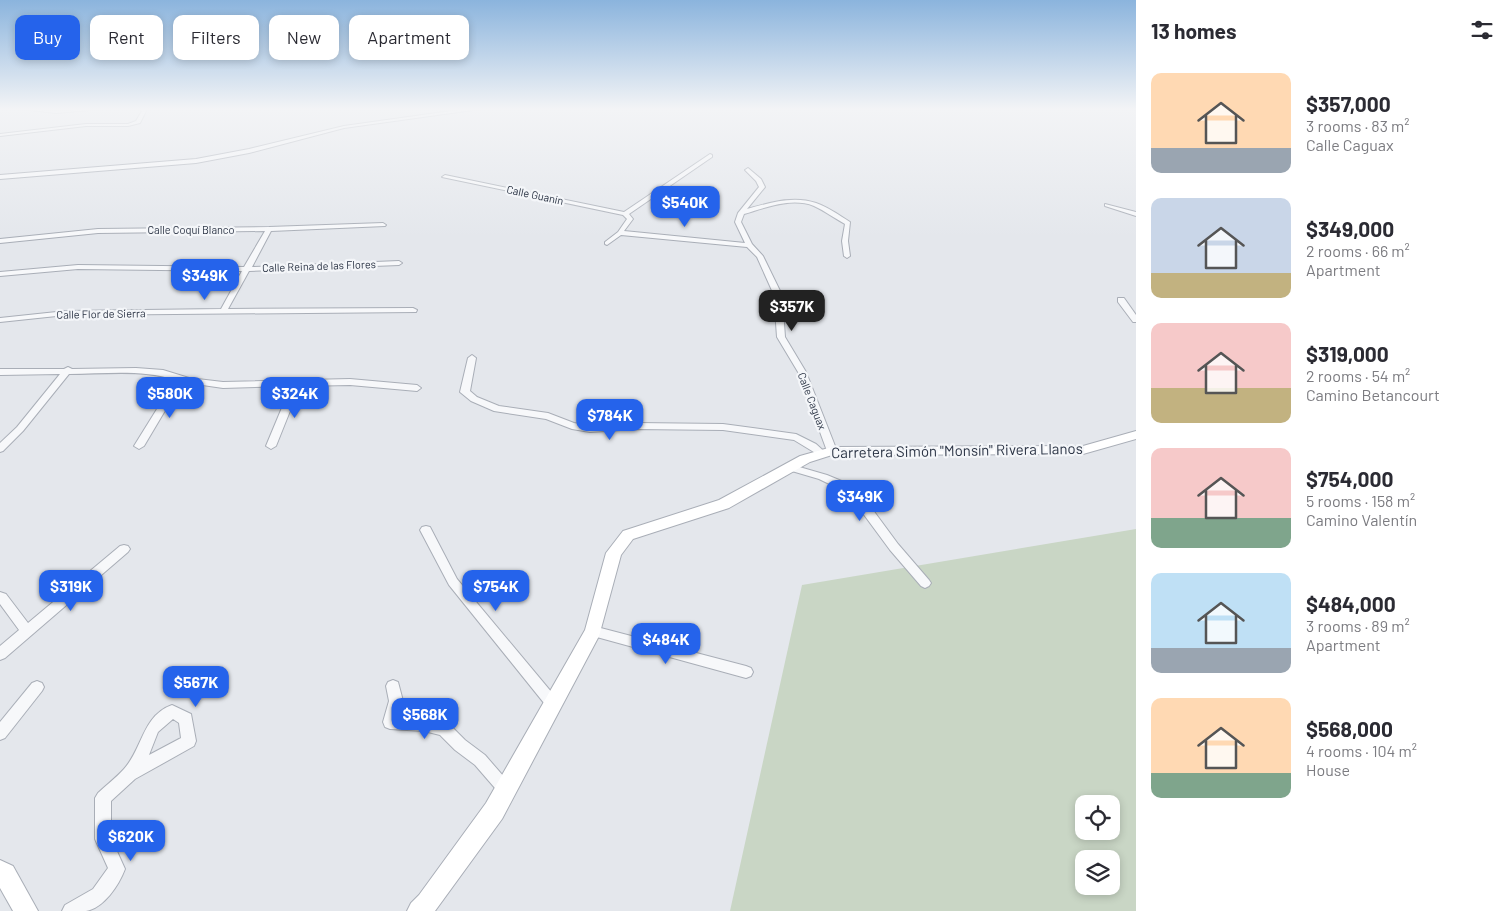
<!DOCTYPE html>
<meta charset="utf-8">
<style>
body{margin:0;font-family:Barlow,sans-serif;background:#f2f2f3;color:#2b2b33;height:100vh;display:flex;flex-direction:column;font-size:19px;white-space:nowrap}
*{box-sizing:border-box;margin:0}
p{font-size:16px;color:#7c7c81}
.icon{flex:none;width:28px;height:28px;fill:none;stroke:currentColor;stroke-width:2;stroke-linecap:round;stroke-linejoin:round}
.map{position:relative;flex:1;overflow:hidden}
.drawer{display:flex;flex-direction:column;background:#fff;width:375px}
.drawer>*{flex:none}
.banner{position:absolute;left:15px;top:15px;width:475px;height:45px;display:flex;gap:10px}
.buttons{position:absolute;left:1075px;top:795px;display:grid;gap:10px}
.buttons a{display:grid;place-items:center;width:45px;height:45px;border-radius:10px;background:#fff;box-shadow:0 2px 8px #0003;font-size:25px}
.price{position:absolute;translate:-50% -42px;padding:0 11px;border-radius:10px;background:#2563eb;color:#fff;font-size:16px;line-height:32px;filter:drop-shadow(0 1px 2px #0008)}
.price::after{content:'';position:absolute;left:50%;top:30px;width:15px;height:11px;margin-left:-8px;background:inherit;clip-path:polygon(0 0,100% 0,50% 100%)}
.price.on{background:#222;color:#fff}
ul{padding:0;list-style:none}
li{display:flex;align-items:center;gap:15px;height:125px;padding:0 15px}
li span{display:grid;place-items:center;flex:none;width:140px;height:100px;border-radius:10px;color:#555}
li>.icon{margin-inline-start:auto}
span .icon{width:60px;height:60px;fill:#fffc;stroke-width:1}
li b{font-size:21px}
h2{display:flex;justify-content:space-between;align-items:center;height:60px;padding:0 15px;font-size:21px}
.chip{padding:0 18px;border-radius:10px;background:#fff;box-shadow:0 2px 8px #0003;font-size:18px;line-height:45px}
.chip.on{background:#2563eb;color:#fff}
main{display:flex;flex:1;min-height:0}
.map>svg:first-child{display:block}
.green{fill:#c9d6c5;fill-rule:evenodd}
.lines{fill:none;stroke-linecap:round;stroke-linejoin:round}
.street-casing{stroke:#a9aeb7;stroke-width:2}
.secondary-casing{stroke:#a9aeb7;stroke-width:2}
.street{fill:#f7f8fa;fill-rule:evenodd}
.secondary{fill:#fff;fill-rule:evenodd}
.labels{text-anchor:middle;stroke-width:4.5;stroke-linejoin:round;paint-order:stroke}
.far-street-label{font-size:11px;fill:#2b3445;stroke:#f4f6f9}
.near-street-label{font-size:15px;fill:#2b3445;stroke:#f4f6f9}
</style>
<main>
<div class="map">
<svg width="1136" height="911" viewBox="0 0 1136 911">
<rect width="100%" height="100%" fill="#e4e7ec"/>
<path class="green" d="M 1136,529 L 1136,911 L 730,911 L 802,585 ZM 1084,804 L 1111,804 L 1111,831 L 1084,831 ZM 1084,859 L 1111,859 L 1111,886 L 1084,886 Z"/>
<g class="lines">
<defs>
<g id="street">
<path d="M 22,109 L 56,111 L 100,109 L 56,113 Z"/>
<path d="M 143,109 L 147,109 L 140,123 L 128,126 L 86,126 L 0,136 L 0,134 L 86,124 L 128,124 L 136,121 Z"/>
<path d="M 465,109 L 480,109 L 344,128 L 249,153 L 196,163 L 0,179 L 0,175 L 196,159 L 249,149 L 344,126 Z"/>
<path d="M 710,154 L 712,155 L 712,157 L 629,214 L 633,219 L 624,231 L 745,243 L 735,222 L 738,213 L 759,187 L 756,181 L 745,170 L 748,168 L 761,179 L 765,187 L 747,209 C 769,203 793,195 816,203 C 828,207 839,215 850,222 L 848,241 L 850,256 L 847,258 L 844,256 L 842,241 L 845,224 C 834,218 825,211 814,206 C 791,197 765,208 744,214 L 741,222 L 752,244 L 763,256 L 782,295 L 785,337 L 806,372 L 837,451 L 836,453 L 832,454 L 827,451 L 798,372 L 777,337 L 774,295 L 757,257 L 747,247 L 621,235 L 607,245 L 605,244 L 605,242 L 618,232 L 627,219 L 623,215 L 442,177 L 445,175 L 624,212 Z"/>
<path d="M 1105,204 L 1136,212 L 1136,216 L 1105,206 Z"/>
<path d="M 383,223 L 386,225 L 385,226 L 271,231 L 252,267 L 399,261 L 402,263 L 399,265 L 249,271 L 228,309 L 413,308 L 417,310 L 416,312 L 66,315 L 0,322 L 0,318 L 66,311 L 221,309 L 242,271 L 78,269 L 0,276 L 0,272 L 78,265 L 244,267 L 265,231 L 98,233 L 0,243 L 0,239 L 98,229 L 269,227 Z"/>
<path d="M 1118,298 L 1124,298 L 1136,315 L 1136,322 L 1133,322 L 1118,302 Z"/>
<path d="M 472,355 L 476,358 L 470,391 L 477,397 L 499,406 L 548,413 L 574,423 L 590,426 L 636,423 L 723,424 L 796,434 L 816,444 L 827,454 L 822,457 L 794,440 L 723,430 L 636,429 L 590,432 L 572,429 L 546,419 L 494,411 L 471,401 L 460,392 L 468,358 Z"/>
<path d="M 68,367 L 72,369 L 136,368 L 163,370 L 189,378 L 223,382 L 350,379 L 417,385 L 421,388 L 417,391 L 350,385 L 300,386 L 276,446 L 271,449 L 266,446 L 291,386 L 223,388 L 182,382 L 144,446 L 139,449 L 134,446 L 175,380 C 142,369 104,374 69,374 L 23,431 L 3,451 L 0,452 L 0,443 L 17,427 L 60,374 L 0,375 L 0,369 L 64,369 Z"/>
<path d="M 789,464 L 827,475 L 856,487 L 898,544 L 929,580 L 931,583 L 929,586 L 925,588 L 921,586 L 890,550 L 848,493 L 819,479 L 785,469 L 784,467 Z"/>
<path d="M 426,526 L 430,527 L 457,579 L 558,700 L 560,704 L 558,708 L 553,710 L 548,708 L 449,585 L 420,530 L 422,527 Z"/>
<path d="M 124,545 L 128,546 L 130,549 L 128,552 L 5,658 L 0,660 L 0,646 L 19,630 L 0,604 L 0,592 L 6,594 L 28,623 L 120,546 Z"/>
<path d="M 593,626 L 746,666 L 751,668 L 753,672 L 751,676 L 746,678 L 593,636 L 588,635 L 587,631 L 588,627 Z"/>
<path d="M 393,680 L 398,682 L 403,701 L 399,716 L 424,717 L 449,724 L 465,740 L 485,755 L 511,785 L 514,790 L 511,795 L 506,798 L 501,795 L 475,765 L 455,750 L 440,735 L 424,731 L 390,729 L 385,727 L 383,722 L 389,701 L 386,686 L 388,682 Z"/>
<path d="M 37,681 L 42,683 L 44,687 L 42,691 L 5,738 L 0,740 L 0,722 L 32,683 Z"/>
<path d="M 172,705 L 191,714 L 196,741 L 194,746 L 135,779 L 111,801 L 111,838 L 125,869 C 119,885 104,908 86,911 C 79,911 70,911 62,911 L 65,905 L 93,889 L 108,868 L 95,839 L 95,798 L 98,793 C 106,785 116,778 124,769 C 143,748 142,716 172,705 ZM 173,719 L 179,723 L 181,738 L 149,755 L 158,732 Z"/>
</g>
<g id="secondary">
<path d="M 1136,431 L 1136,439 L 1083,454 L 832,455 L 810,462 L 729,508 L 633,539 L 621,555 L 599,636 L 502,819 L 435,911 L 407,911 L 411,903 L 419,895 L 486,803 L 585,630 L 606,553 L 623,531 L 719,500 L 800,456 L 832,447 L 1083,446 Z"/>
<path d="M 0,860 L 13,866 L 38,911 L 13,911 L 0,888 Z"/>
</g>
</defs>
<use href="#street" class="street-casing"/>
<use href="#secondary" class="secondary-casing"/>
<use href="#street" class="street"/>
<use href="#secondary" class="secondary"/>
</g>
<linearGradient id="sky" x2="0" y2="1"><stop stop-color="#8bb4dd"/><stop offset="0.46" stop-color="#f3f4f6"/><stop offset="1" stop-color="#f3f4f6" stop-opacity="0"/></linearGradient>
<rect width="1136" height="237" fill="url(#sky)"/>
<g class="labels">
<g class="far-street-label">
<text transform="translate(535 195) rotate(12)" y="4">Calle Guanín</text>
<text x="191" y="234">Calle Coquí Blanco</text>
<text transform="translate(319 266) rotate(-2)" y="4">Calle Reina de las Flores</text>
<text transform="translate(101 314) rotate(-1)" y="4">Calle Flor de Sierra</text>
<text transform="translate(812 401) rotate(69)" y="4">Calle Caguax</text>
</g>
<g class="near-street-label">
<text transform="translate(957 451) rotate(-1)" y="5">Carretera Simón "Monsín" Rivera Llanos</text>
</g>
</g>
</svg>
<div class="buttons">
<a><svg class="icon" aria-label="locate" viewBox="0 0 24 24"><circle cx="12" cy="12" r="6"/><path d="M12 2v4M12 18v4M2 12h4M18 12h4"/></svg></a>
<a><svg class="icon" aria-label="layers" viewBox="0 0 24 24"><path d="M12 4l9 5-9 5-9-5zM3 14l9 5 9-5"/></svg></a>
</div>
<b class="price" style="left:685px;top:228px">$540K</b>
<b class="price" style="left:205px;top:301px">$349K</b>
<b class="price on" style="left:792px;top:332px">$357K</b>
<b class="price" style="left:170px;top:419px">$580K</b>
<b class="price" style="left:295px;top:419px">$324K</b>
<b class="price" style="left:610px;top:441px">$784K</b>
<b class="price" style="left:860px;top:522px">$349K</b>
<b class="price" style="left:71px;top:612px">$319K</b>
<b class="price" style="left:496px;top:612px">$754K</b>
<b class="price" style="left:666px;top:665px">$484K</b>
<b class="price" style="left:196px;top:708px">$567K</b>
<b class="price" style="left:425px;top:740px">$568K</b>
<b class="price" style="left:131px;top:862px">$620K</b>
<div class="banner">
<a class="chip on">Buy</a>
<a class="chip">Rent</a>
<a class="chip">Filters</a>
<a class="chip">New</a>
<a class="chip">Apartment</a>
</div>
</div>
<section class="drawer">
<h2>13 homes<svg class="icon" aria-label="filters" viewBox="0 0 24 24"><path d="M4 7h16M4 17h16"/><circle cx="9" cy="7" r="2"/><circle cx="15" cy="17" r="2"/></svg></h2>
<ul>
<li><span style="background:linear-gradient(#ffd9b3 75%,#9aa5b1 0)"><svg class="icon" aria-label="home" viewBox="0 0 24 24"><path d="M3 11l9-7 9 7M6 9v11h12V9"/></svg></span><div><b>$357,000</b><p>3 rooms · 83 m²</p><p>Calle Caguax</p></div></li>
<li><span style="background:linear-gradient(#c9d6e8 75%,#c2b280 0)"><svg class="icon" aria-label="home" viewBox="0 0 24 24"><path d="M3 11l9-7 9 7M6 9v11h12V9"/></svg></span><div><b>$349,000</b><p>2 rooms · 66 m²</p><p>Apartment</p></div></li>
<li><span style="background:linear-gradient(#f6c9c9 65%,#c2b280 0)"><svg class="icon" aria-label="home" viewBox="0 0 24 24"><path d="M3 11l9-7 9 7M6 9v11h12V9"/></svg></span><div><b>$319,000</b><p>2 rooms · 54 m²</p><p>Camino Betancourt</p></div></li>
<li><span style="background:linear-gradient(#f6c9c9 70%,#7fa58c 0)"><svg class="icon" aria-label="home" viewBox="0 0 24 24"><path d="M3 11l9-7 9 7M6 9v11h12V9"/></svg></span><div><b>$754,000</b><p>5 rooms · 158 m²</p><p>Camino Valentín</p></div></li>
<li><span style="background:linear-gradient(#bfe0f5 75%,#9aa5b1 0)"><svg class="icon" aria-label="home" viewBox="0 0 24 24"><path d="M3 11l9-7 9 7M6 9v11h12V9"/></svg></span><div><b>$484,000</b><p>3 rooms · 89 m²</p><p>Apartment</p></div></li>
<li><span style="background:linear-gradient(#ffd9b3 75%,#7fa58c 0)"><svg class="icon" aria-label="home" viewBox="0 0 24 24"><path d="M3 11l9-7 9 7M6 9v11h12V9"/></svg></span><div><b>$568,000</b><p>4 rooms · 104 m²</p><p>House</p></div></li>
</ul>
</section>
</main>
